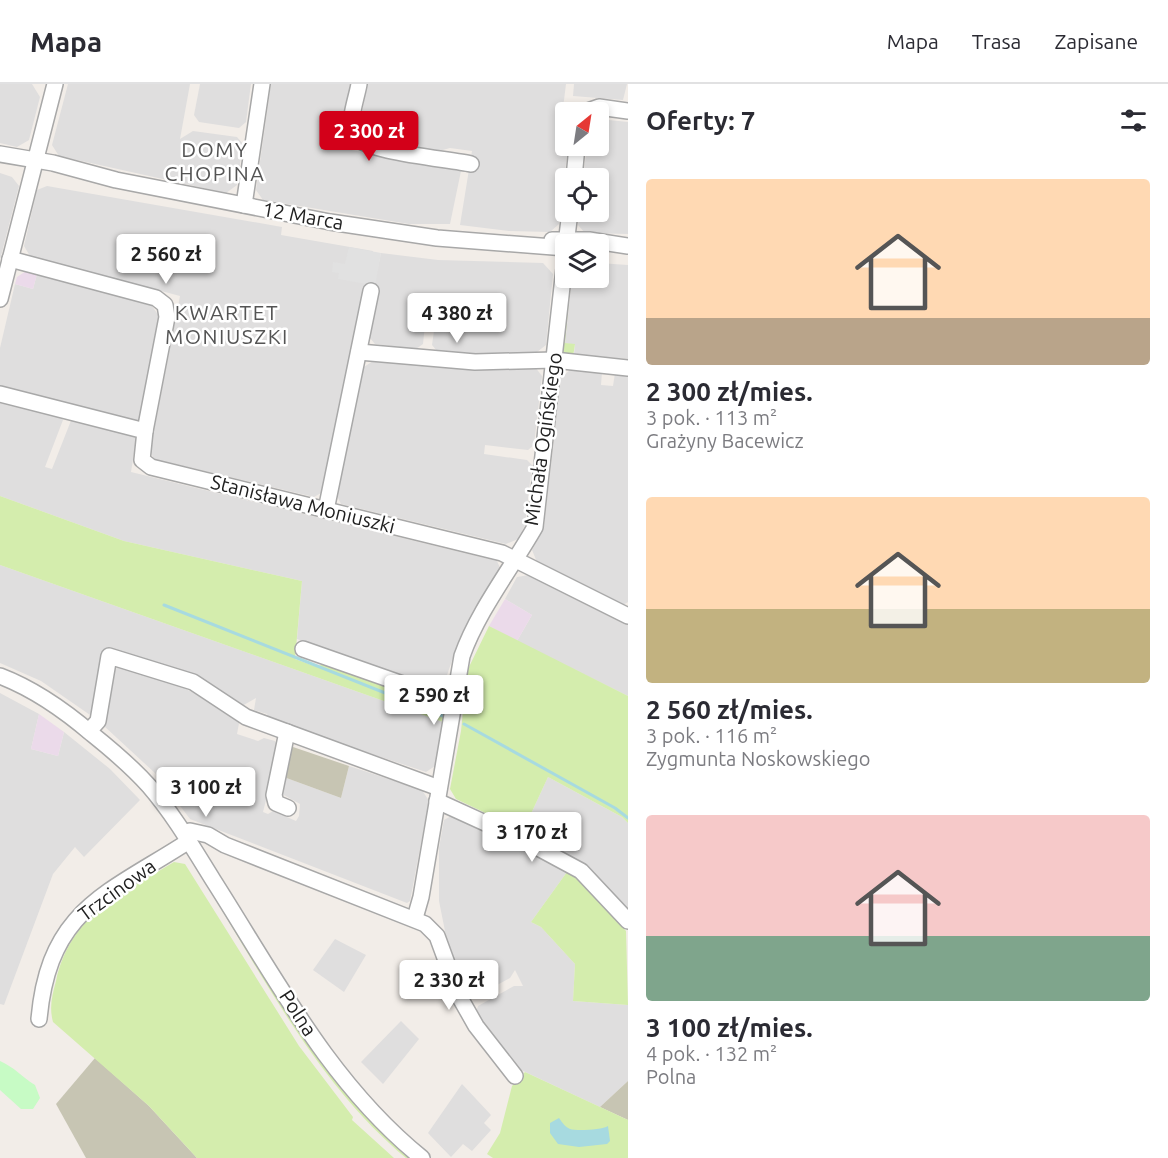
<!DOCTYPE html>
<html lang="pl">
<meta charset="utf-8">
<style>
body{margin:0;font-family:Ubuntu,sans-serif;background:#f7f7f7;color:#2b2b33;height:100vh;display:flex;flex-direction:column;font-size:22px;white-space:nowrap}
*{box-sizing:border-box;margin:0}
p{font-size:20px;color:#7c7c81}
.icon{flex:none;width:33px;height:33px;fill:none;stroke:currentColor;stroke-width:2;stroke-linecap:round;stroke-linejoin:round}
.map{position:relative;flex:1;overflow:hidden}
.side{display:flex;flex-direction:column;background:#fff;width:540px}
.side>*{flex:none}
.needle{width:39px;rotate:30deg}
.controls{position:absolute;left:555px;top:18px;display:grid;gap:12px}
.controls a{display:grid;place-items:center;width:54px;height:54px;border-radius:6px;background:#fff;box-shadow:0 3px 9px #0003;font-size:30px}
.price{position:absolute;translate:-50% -51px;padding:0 14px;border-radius:6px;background:#fff;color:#222;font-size:20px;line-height:39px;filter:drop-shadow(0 2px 3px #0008)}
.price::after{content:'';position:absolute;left:50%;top:36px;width:18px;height:14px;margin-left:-9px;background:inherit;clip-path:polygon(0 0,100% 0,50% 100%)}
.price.current{background:#d30019;color:#fff}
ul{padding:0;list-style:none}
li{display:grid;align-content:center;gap:12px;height:318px;padding:0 18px}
li span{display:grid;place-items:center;height:186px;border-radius:6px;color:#555}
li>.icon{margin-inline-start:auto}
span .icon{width:108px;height:108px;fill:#fffc;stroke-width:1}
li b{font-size:26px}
h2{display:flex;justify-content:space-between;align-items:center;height:72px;padding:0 18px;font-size:26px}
header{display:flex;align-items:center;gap:36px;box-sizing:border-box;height:84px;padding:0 30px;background:#fff;border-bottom:2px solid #e1e1e2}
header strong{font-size:28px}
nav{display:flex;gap:33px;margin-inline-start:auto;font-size:21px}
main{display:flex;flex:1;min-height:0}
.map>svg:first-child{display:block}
.residential{fill:#dfdede}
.industrial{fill:#ebdaea}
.construction{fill:#c7c5b3}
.grass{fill:#d4edad}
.park{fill:#c7fbc5}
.parking{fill:#e1e1e1}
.water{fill:#a7dae0}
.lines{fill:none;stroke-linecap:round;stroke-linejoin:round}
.stream{stroke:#a7dae0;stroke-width:3}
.minor-casing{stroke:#a8a8a8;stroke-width:18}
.minor{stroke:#fff;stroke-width:15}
.labels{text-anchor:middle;stroke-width:5;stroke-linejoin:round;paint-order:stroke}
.street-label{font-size:20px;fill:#212121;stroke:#fff}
.neighbourhood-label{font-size:21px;letter-spacing:1.5px;fill:#545454;stroke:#fff}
</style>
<header>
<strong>Mapa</strong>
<nav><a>Mapa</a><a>Trasa</a><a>Zapisane</a></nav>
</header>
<main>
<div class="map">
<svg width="628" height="1074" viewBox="0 0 628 1074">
<rect width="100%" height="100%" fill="#f2ede8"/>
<g class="residential">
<path d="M 0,0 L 32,0 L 40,13 L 29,56 L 17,63 L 0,59 Z"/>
<path d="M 68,0 L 190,0 L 180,55 L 193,47 L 237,53 L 243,60 L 237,101 L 226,109 L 59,72 L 52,61 Z"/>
<path d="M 200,0 L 251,0 L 246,38 L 239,44 L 199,38 L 194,31 Z"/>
<path d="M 271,0 L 350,0 L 341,64 L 461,87 L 450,140 L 409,140 L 263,116 L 256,106 Z"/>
<path d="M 366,0 L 566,0 L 563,24 L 567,28 L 566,62 L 568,62 L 559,140 L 550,148 L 509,147 L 460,141 L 472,67 L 450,64 L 439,67 L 366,53 L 360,45 Z"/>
<path d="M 574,0 L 627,0 L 623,16 L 573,12 Z"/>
<path d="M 599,35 L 628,38 L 628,150 L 585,149 L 578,141 L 579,128 L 598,128 L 598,94 L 583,94 L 587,62 L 598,62 Z"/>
<path d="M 0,89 L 12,93 L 19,102 L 0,176 Z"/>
<path d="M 47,102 L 282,143 L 281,151 L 373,167 L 321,409 L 314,413 L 154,375 L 150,367 L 180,212 L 30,172 L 24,162 L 37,106 Z"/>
<path d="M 381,169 L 438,176 L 543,179 L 553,190 L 546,261 L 537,268 L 489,271 L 437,267 L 432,261 L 436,233 L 443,225 L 421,222 L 426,231 L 423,260 L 416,265 L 375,260 L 364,247 Z"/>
<path d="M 599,179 L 628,181 L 628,275 L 574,270 L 575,261 L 565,259 L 572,194 L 598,194 Z"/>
<path d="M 37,190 L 152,222 L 159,232 L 138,341 L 0,305 L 0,264 L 15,200 L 33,205 Z"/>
<path d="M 373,277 L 487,286 L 535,283 L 542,292 L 534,361 L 528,366 L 485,361 L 484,370 L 527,376 L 532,381 L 525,441 L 518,455 L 506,460 L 341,420 L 337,412 L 364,283 Z"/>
<path d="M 570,286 L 602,288 L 601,301 L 613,302 L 615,289 L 628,291 L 628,518 L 623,521 L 537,478 L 532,466 L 544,443 L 561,294 Z"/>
<path d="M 0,315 L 60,331 L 63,336 L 45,383 L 52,385 L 72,334 L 137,350 L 131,388 L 497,477 L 501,486 L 459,556 L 444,600 L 434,605 L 297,555 L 302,497 L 124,457 L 0,412 Z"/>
<path d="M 0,481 L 443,638 L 435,682 L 426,688 L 270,636 L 267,630 L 254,626 L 256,614 L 242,622 L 180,587 L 106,564 L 93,633 L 41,597 L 0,579 Z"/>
<path d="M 529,491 L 628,540 L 628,612 L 517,557 L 532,531 L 505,515 L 517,493 Z"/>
<path d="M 121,582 L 175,599 L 240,634 L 237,650 L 258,657 L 264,654 L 275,657 L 279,664 L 263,728 L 268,730 L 273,727 L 296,737 L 299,732 L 300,720 L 282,710 L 278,704 L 281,692 L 341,714 L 349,682 L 422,706 L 429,717 L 410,817 L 407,819 L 190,735 L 156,690 L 104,642 L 115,585 Z"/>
<path d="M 0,609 L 39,630 L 31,665 L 58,672 L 64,648 L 110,685 L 140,716 L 84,773 L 75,763 L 53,790 L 4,921 L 0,920 Z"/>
<path d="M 548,693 L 622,733 L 628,739 L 628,825 L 587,781 L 523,747 Z"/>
<path d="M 453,731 L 567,788 L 531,838 L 541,843 L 575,880 L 573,917 L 628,921 L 628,997 L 600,1023 L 521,986 L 508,972 L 476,928 L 478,922 L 514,902 L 523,902 L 515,886 L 510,894 L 473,914 L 467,912 L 448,862 L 439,817 L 439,764 L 444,736 Z"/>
<path d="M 335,855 L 366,871 L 344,908 L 313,886 Z"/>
<path d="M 401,937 L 419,955 L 383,1000 L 361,978 Z"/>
<path d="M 462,1000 L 491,1031 L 484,1039 L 491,1046 L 472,1067 L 463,1060 L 451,1073 L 428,1049 Z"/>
</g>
<g class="industrial">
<path d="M 26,187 L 37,190 L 33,205 L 15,200 L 17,193 Z"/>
<path d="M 505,515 L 532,531 L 517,557 L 489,542 Z"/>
<path d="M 39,630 L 64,648 L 58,672 L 31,665 Z"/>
</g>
<g class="construction">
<path d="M 293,663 L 349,682 L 341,714 L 281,692 L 288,667 Z"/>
<path d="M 95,974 L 149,1022 L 197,1074 L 86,1074 L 56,1020 Z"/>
<path d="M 628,997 L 628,1036 L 600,1023 Z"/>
</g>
<g class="grass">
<path d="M 571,194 L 565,259 L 575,260 L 573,273 L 562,268 Z"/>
<path d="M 0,412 L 124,457 L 302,497 L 295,575 L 317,583 L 325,579 L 435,619 L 444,629 L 443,638 L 0,481 Z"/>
<path d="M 489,542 L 628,612 L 628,739 L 622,733 L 548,693 L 523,747 L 456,715 L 450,705 L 461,647 L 467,587 Z"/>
<path d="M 174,778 L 185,780 L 299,962 L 353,1033 L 352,1036 L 394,1074 L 197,1074 L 149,1022 L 53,938 C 49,923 52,912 56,897 C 71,830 120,811 174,778 Z"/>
<path d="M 200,785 L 303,946 L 414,1074 L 406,1074 C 315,998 260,886 198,787 Z"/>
<path d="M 567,788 L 576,793 L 626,847 L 628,921 L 573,917 L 575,880 L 541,843 L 531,838 Z"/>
<path d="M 525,988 L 628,1036 L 628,1074 L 493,1074 L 487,1070 L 500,1049 L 512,1002 Z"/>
</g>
<path class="park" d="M 0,977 C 14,983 22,993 35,1001 L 40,1014 L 33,1025 L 21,1025 L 0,1006 Z"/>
<path class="parking" d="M 349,163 L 381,169 L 374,208 L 366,206 L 367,200 L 338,195 L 339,189 L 332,188 L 333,178 L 345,180 Z"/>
<path class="water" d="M 559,1034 C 562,1038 565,1043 570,1045 C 576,1047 602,1046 608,1042 L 610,1057 L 607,1060 L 579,1063 L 558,1060 L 550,1049 L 550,1039 Z"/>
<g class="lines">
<g class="stream">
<path d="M 164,521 L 443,632"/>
<path d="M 464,640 L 615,724 L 628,734"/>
</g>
<defs>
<g id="minor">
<path d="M 359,0 C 357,13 347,39 353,51 C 362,68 450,75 471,80"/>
<path d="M 585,28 L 599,23 L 628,27"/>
<path d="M 0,70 L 53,79 L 116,96 L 330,138 L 437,154 L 566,164"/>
<path d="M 574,94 L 577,62"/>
<path d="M 244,121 L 262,0"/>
<path d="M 552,156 L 589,156 L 628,162"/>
<path d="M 566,160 L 570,128"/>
<path d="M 10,175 L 156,214 L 165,221 L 167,233 L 145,347"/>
<path d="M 0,215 L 55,0"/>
<path d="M 359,268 L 475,278 L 554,276 L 628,284"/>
<path d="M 0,310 L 145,347 L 142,376 L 151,383 L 502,469 L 628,532"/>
<path d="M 326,426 L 371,207"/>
<path d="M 303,565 L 454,618"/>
<path d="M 0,592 C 34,605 64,626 92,650 C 112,666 132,683 149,702 C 174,731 193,764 213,796 C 275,893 330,1000 422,1074"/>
<path d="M 89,647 L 98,637 L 109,572 L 193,598 L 246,633 L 439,704"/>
<path d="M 287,648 L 274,711 L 276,719 L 288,724"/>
<path d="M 437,717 L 529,759 L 581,787 L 628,837"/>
<path d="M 185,750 L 190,747 L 208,751 L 225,761 L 425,840 L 437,852 L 459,912 L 476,942 L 515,992"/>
<path d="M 415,834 L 421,813 L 462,572 C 478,527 511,485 535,443 L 566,167"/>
<path d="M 39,935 C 49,825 107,810 189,757"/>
</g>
</defs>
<use href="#minor" class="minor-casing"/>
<use href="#minor" class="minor"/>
</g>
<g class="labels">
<g class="street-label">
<text transform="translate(303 132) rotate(10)" y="7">12 Marca</text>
<text transform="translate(543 355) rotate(-82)" y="7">Michała Ogińskiego</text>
<text transform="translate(303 420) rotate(14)" y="7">Stanisława Moniuszki</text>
<text transform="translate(117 806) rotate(-36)" y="7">Trzcinowa</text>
<text transform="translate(298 929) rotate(57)" y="7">Polna</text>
</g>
<g class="neighbourhood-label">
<text x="215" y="73">DOMY<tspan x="215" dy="24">CHOPINA</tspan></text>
<text x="227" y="236">KWARTET<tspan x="227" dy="24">MONIUSZKI</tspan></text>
</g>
</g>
</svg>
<div class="controls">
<a><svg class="needle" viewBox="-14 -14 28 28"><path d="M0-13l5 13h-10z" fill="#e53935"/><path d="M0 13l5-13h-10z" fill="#7c7c81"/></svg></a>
<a><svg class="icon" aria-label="locate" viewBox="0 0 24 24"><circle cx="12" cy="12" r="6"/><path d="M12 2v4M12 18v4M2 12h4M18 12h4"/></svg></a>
<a><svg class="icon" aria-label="layers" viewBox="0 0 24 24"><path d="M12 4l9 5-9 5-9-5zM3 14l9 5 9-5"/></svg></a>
</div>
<b class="price current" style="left:369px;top:78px">2 300 zł</b>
<b class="price" style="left:166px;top:201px">2 560 zł</b>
<b class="price" style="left:457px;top:260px">4 380 zł</b>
<b class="price" style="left:434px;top:642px">2 590 zł</b>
<b class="price" style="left:206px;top:734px">3 100 zł</b>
<b class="price" style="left:532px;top:779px">3 170 zł</b>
<b class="price" style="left:449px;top:927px">2 330 zł</b>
</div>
<section class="side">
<h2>Oferty: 7<svg class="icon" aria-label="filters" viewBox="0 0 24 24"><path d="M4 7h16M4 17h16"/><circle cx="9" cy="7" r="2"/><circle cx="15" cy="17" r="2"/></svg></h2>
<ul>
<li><span style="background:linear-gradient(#ffd9b3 75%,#b9a48a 0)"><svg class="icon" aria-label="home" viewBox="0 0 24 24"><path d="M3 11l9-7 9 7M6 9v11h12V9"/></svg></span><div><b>2 300 zł/mies.</b><p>3 pok. · 113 m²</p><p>Grażyny Bacewicz</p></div></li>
<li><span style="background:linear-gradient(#ffd9b3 60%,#c2b280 0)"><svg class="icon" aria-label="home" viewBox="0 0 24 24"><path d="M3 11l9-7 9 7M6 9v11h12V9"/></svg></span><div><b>2 560 zł/mies.</b><p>3 pok. · 116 m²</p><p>Zygmunta Noskowskiego</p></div></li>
<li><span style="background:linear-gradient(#f6c9c9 65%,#7fa58c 0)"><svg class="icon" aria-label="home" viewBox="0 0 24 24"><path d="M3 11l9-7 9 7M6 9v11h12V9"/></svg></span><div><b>3 100 zł/mies.</b><p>4 pok. · 132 m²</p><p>Polna</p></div></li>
</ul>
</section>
</main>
